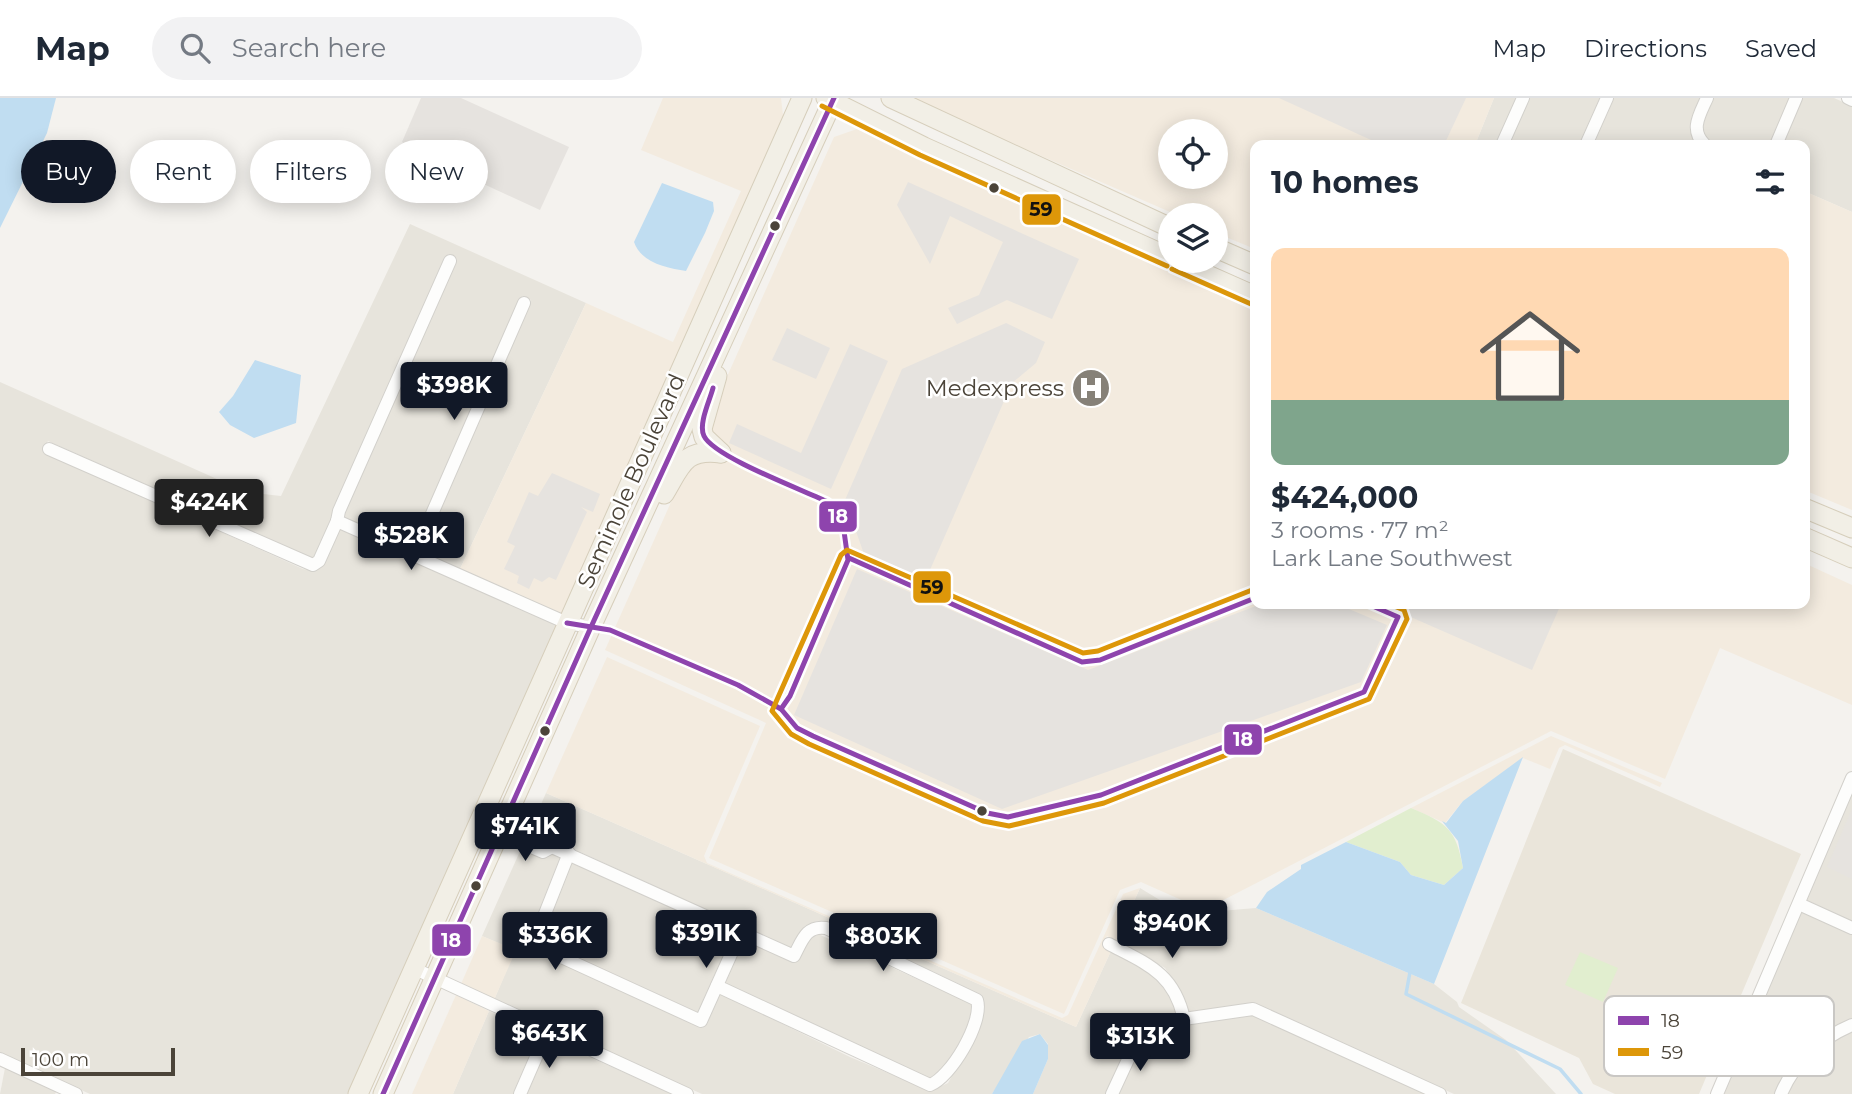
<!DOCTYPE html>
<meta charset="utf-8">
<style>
body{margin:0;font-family:Montserrat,sans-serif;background:#f2f2f3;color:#1f2937;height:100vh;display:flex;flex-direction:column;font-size:26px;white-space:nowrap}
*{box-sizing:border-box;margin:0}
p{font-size:23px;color:#747a83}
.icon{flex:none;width:38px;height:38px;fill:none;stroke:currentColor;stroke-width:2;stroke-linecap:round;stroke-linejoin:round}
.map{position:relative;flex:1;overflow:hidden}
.side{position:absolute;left:1250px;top:42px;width:560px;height:469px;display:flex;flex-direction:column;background:#fff;border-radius:14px;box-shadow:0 4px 18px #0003}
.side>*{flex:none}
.hud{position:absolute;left:21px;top:42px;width:665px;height:63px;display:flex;gap:14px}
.buttons{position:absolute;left:1158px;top:21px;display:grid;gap:14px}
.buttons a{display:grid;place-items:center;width:70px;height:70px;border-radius:50%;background:#fff;box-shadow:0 4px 18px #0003;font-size:35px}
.scale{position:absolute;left:21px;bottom:18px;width:154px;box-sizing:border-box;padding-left:7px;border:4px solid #4b4439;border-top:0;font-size:19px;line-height:24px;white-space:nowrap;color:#4b4439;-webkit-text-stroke:5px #fff;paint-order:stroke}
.price{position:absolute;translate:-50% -60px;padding:0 16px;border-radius:7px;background:#111827;color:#fff;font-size:23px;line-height:46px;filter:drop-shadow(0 2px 4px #0008)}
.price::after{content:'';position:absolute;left:50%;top:42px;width:21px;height:16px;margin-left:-10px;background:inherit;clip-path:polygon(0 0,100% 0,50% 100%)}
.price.on{background:#222;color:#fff}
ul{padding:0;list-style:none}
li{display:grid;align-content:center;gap:14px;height:371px;padding:0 21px}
li span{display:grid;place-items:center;height:217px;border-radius:14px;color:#555}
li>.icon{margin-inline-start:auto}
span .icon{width:126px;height:126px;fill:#fffc;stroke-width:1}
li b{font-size:30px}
h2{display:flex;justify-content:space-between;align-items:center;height:84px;padding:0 21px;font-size:30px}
.chip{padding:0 24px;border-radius:32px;background:#fff;box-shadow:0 4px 18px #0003;font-size:24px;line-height:63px}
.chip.on{background:#111827;color:#fff}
header{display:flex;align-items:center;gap:42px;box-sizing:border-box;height:98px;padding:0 35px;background:#fff;border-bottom:2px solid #e0e1e3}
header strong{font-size:33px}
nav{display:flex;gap:38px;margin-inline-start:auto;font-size:24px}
.search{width:490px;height:63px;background:#f2f2f3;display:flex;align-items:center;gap:18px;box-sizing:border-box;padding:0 24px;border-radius:38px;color:#747a83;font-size:26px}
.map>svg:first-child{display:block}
.residential{fill:#e7e4dc}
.commercial{fill:#f3ebdf;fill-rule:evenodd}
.education{fill:#eae5da}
.green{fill:#e1eecf}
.parking{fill:#e6e3df}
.water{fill:#c0ddf1}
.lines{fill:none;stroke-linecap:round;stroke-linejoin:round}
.stream{stroke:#c0ddf1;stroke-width:3.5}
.minor-casing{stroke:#d2d0cb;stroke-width:14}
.primary-casing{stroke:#d6cebb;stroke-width:21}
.minor{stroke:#fdfdfc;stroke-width:12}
.primary{stroke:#f2efe6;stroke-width:19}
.bus-1-casing{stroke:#fff;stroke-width:10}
.bus-2-casing{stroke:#fff;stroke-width:10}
.bus-1{stroke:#8e44ad;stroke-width:5}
.bus-2{stroke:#dd9709;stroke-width:5}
.bus-dot{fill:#4b4439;stroke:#fff;stroke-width:2.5}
.labels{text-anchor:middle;stroke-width:5;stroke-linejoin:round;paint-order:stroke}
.poi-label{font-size:23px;fill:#4b4439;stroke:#fff;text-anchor:end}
.street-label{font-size:23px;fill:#4b4439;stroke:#fff}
.key{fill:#fff;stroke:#c9c7c4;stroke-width:2}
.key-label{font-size:19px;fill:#4b4439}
.line-badge{stroke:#fff;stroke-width:2.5}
.badge-label{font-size:19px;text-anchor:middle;font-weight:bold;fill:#fff}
.pale-badge-label{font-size:19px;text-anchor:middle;font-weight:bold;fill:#111}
</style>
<header>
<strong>Map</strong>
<div class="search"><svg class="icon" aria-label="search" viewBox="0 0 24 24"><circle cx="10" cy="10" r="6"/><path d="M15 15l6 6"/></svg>Search here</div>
<nav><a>Map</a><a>Directions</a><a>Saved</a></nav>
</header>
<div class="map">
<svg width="1852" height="996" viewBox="0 0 1852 996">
<rect width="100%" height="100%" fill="#f4f2ee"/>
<g class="residential">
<path d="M 1494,0 L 1517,0 L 1496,47 L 1475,47 Z"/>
<path d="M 1529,0 L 1601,0 L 1580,47 L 1507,47 Z"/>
<path d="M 1613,0 L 1702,0 L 1691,26 L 1696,47 L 1591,47 Z"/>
<path d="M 1713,0 L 1790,0 L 1771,47 L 1721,47 L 1709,43 L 1704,39 L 1701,26 Z"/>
<path d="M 1802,0 L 1834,0 L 1852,8 L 1852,114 L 1804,93 L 1804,47 L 1781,47 Z"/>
<path d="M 410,126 L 586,205 L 460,471 L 421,454 L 531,202 L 522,198 L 412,449 L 343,419 L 457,161 L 448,156 L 313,461 L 48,343 L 42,353 L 303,471 L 312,473 L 340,431 L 557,527 L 352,996 L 90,996 L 0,955 L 0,284 L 246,394 L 281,398 Z"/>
<path d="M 1852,694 L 1852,823 L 1806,802 Z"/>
<path d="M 546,695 L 1076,929 L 1111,853 L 1153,876 L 1167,894 L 1178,917 L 1131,937 L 1106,996 L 1033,996 L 1048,961 L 1048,946 L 1040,936 L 1029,939 L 992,996 L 702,996 L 494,902 L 515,852 L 482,838 L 525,742 L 562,758 L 531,851 L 703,930 L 719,895 L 850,959 L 931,993 L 948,985 L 981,928 L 985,909 L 979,897 L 957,885 L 828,824 L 817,823 L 805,828 L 792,851 L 530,731 Z"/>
<path d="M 572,763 L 734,838 L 699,915 L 540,843 Z"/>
<path d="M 1140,790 L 1183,816 L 1256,810 L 1434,886 L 1457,904 L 1459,909 L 1506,942 L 1556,996 L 1454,996 L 1255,906 L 1188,914 L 1177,888 L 1165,870 L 1116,843 Z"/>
<path d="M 1801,813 L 1852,836 L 1852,921 L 1823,936 L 1800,955 L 1783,979 L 1776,996 L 1723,996 Z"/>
<path d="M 816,835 L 972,906 L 971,924 L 940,978 L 930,981 L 724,885 L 744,842 L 792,864 Z"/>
<path d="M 489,913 L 540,937 L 514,996 L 453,996 Z"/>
<path d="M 1252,917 L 1306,940 L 1426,996 L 1118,996 L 1142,945 L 1185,927 Z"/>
<path d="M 1852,933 L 1852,996 L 1787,996 L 1807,963 L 1827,946 Z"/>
<path d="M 549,941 L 672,996 L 526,996 Z"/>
<path d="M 5,970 L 56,994 L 55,996 L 0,996 Z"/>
</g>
<g class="commercial">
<path d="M 663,0 L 781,0 L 784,26 L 562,516 L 460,471 L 586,205 L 673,244 L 741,93 L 641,52 Z"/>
<path d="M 908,0 L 1494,0 L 1475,47 L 1255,47 L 1255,151 L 1216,135 L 1216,117 L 1177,117 ZM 1171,33 L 1216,33 L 1216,79 L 1171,79 Z"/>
<path d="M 857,31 L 1255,213 L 1255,506 L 1804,506 L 1804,465 L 1852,487 L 1852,607 L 1720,550 L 1665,681 L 1551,633 L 1204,812 L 1141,784 L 1120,792 L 1064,916 L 709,760 L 766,625 L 605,552 L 834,39 Z"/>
<path d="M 1804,93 L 1852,114 L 1852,412 L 1804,392 Z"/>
<path d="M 607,559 L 760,628 L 704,758 L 707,765 L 1062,920 L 1068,917 L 1123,796 L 1140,790 L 1116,843 L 1107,838 L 1102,848 L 1111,853 L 1076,929 L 546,695 Z"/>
<path d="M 1551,638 L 1662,685 L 1660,689 L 1565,647 L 1559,650 L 1550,671 L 1523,660 L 1463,703 L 1445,725 L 1411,710 Z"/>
<path d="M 482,838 L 516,852 L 494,902 L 461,886 Z"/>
<path d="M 456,897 L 489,913 L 453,996 L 412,996 Z"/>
</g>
<path class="education" d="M 1563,651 L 1801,756 L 1699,996 L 1615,996 L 1593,986 L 1579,960 L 1461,905 Z"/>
<g class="green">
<path d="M 1411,710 C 1447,725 1456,731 1463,770 L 1444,787 L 1411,777 L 1400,764 L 1346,744 Z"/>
<path d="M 1580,854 L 1618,870 L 1603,904 L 1565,887 Z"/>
</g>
<g class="parking">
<path d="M 421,0 L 461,0 L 569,49 L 540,112 L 423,58 L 402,44 Z"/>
<path d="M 1279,0 L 1466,0 L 1444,47 L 1382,47 Z"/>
<path d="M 908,84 L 1079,161 L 1052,221 L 1007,202 L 957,226 L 948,210 L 979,197 L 1003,144 L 950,118 L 930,166 L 897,107 Z"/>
<path d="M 1006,225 L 1045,244 L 1036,265 L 1012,285 L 926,481 L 864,456 L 845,402 L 902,271 Z"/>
<path d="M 787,230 L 830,250 L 816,281 L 772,262 Z"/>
<path d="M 850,246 L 888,263 L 831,391 L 729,345 L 737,326 L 801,355 Z"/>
<path d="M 552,375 L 600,396 L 593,414 L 581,409 L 587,414 L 556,482 L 549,479 L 542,484 L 534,480 L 529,491 L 517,485 L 519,478 L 504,471 L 515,448 L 507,444 L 529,394 L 538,398 Z"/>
<path d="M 857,471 L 1088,572 L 1261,506 L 1337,506 L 1387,527 L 1361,584 L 1002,711 L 794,617 Z"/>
<path d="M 1381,506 L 1561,506 L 1532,572 Z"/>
<path d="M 1852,711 L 1852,781 L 1827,769 Z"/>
</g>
<g class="water">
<path d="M 0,0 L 56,0 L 47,35 L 0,130 Z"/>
<path d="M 662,85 L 713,104 L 714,113 L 705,135 L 686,173 C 667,170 641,165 634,144 Z"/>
<path d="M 255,262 L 301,277 L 296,325 L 254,340 L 230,327 L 219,314 L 233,298 Z"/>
<path d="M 1523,659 L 1434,886 L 1256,810 L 1267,794 L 1301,771 L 1301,767 L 1346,744 L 1400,764 L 1411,777 L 1444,787 L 1463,770 L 1458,743 L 1442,723 L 1446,725 L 1463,703 Z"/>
<path d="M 1040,936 L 1048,947 L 1048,961 L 1033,996 L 992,996 L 1022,943 Z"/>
</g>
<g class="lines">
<path class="stream" d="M 1410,874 L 1406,896 L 1560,971 L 1581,996"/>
<defs>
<g id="minor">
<path d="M 1848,0 L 1852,2"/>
<path d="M 1502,47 L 1523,0"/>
<path d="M 1586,47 L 1607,0"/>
<path d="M 1705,47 C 1689,32 1700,16 1707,0"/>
<path d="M 1776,47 L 1796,0"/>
<path d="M 49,351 L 313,467 L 319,463 L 337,423 L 339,413 L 450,163"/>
<path d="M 337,423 L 567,525 L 591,529"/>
<path d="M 414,457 L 524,205"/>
<path d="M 509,733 L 517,743 L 543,754 L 552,749"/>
<path d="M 514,735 L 520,731 L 552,749 L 794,858 C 802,843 806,827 826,830 L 977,902 C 984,924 950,980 930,987 L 717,888"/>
<path d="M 569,755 L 533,846 L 701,923 L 741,834"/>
<path d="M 1799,806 L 1852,830"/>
<path d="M 1109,846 C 1147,866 1174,875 1184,921"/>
<path d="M 413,870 L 687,996"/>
<path d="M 0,961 L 76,996"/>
<path d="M 520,996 L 547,934"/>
<path d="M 1112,996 L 1138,940 L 1184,921 L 1253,911 L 1440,996"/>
<path d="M 1717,996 L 1852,680"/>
<path d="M 1781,996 C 1795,963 1819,941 1852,927"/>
</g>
<g id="primary">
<path d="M 826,0 L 924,49 L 1171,160"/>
<path d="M 891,0 L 1171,130"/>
<path d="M 1216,150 L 1255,167"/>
<path d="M 1176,163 L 1255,198"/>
<path d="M 717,278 L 702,331 L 704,339 L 721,355"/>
<path d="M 664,396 C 681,368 684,350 721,355"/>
<path d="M 1804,410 L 1852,430"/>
<path d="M 1804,439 L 1852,460"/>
<path d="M 358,996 L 802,0"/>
<path d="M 383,996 L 591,529 L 834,0"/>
</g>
</defs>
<use href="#minor" class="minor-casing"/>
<use href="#primary" class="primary-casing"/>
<use href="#minor" class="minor"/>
<use href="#primary" class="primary"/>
<defs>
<g id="bus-1">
<path d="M 713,290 C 710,302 698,326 704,338 C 714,359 803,392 828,404 L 843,426 L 848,462 L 790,598 L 781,611"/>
<path d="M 849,460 L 1082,564 L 1100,562 L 1255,500"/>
<path d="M 567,525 L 610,532 L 738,587 L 781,611 L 797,630 L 813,638 L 987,715 L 1008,719 L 1101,697 L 1364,594 L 1398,519 L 1368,506"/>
<path d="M 383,996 L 591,529 L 834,0"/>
</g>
<g id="bus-2">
<path d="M 822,8 L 920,57 L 1167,168"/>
<path d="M 1172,171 L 1251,206"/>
<path d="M 1252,492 L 1098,553 L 1083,555 L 847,452 L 841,457 L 772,613 L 791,636 L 809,646 L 983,723 L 1009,728 L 1104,705 L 1369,601 L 1407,521 L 1404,512 L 1389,506"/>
</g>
</defs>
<use href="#bus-1" class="bus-1-casing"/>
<use href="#bus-2" class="bus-2-casing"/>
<use href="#bus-1" class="bus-1"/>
<use href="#bus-2" class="bus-2"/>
</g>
<defs>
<symbol id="hospital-disc" viewBox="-11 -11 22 22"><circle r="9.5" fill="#868178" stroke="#fff"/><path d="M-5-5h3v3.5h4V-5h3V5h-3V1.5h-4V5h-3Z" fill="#fff"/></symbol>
</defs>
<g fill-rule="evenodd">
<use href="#hospital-disc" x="1069" y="268" width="44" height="44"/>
</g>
<g class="bus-dot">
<circle cx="994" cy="90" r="6"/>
<circle cx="775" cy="128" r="6"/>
<circle cx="545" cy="633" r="6"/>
<circle cx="982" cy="713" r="6"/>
<circle cx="476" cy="788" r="6"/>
</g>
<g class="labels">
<g class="poi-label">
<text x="1064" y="298">Medexpress</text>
</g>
<g class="street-label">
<text transform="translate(631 383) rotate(-66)" y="8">Seminole Boulevard</text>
</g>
</g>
<rect x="1604" y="898" width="230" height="80" rx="10" class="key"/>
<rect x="1618" y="918" width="31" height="9" fill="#8e44ad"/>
<rect x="1618" y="950" width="31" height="8" fill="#dd9709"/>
<g class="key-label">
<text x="1661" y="929">18</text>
<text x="1661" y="961">59</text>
</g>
<g class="line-badge">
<rect x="1021" y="95" width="41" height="33" rx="7" fill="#dd9709"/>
<rect x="818" y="402" width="40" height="33" rx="7" fill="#8e44ad"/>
<rect x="912" y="472" width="40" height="34" rx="7" fill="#dd9709"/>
<rect x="1223" y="625" width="40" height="33" rx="7" fill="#8e44ad"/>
<rect x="431" y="825" width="41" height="34" rx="7" fill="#8e44ad"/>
</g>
<g class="badge-label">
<text x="838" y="425">18</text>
<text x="1243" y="648">18</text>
<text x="451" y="849">18</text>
</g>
<g class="pale-badge-label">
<text x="1041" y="118">59</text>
<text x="932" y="496">59</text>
</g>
</svg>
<div class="buttons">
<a><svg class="icon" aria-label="locate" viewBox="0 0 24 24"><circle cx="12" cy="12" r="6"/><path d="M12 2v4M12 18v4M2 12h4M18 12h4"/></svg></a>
<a><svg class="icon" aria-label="layers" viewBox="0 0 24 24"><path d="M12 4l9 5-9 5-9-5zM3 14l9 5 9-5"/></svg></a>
</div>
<div class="scale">100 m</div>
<b class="price" style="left:454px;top:324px">$398K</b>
<b class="price on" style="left:209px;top:441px">$424K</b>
<b class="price" style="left:411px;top:474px">$528K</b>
<b class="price" style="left:525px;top:765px">$741K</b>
<b class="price" style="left:1172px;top:862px">$940K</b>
<b class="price" style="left:706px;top:872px">$391K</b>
<b class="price" style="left:555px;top:874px">$336K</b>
<b class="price" style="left:883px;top:875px">$803K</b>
<b class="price" style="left:549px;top:972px">$643K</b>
<b class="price" style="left:1140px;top:975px">$313K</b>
<div class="hud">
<a class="chip on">Buy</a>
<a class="chip">Rent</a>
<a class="chip">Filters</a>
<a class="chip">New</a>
</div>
<section class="side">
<h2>10 homes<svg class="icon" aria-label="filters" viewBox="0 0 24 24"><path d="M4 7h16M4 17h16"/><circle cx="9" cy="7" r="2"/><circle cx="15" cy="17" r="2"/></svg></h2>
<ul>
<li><span style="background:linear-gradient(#ffd9b3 70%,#7fa58c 0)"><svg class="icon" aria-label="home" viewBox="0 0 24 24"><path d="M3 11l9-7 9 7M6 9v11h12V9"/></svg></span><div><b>$424,000</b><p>3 rooms · 77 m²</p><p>Lark Lane Southwest</p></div></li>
</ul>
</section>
</div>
